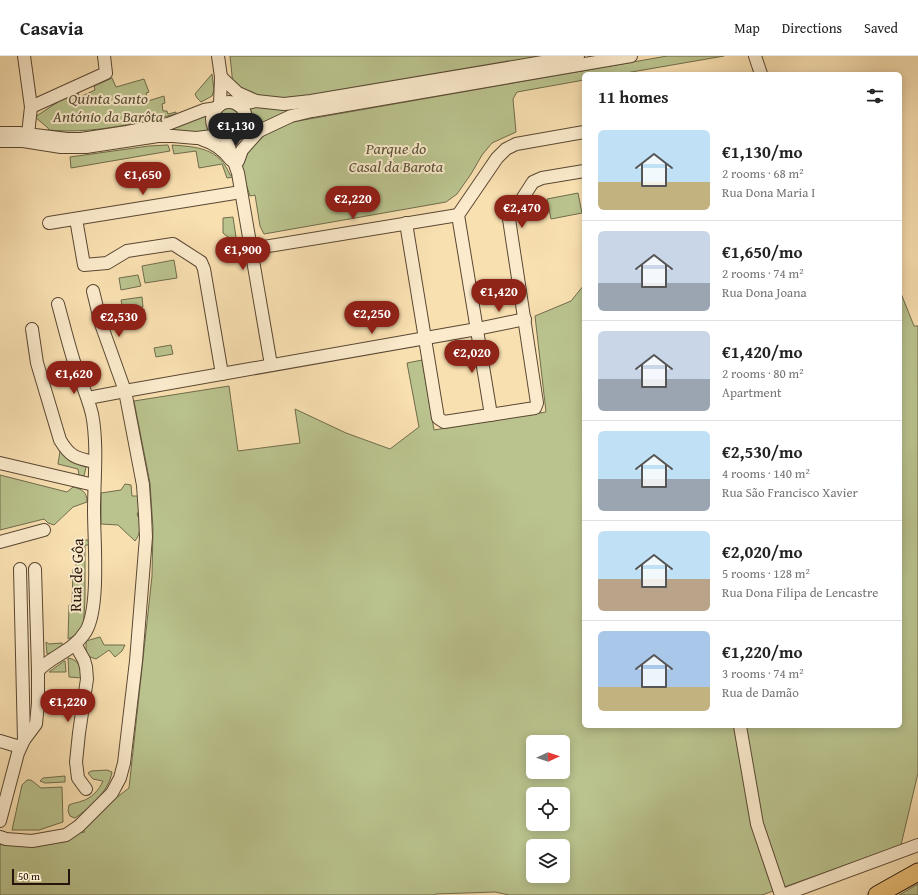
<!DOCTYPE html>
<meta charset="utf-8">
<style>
body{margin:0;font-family:"Gentium Book Plus",serif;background:#f2f2f2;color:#222;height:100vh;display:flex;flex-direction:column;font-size:15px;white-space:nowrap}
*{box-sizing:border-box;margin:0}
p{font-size:13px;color:#767676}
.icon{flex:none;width:22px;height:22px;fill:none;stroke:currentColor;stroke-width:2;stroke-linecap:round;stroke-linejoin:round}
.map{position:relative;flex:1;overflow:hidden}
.details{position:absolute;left:582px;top:16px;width:320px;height:656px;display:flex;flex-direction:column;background:#fff;border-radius:6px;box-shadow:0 2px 10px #0003}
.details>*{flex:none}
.needle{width:26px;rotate:87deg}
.tools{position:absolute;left:526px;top:679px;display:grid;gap:8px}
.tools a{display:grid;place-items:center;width:44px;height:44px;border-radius:6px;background:#fff;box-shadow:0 2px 10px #0003;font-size:20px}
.scale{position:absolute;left:12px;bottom:10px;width:58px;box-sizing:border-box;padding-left:4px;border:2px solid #251409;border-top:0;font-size:11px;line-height:14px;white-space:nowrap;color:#251409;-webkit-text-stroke:3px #fbebcc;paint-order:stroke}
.price{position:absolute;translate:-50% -34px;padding:0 9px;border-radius:14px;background:#8f2418;color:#fff;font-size:13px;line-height:26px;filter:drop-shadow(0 1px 2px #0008)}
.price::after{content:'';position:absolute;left:50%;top:24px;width:12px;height:9px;margin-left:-6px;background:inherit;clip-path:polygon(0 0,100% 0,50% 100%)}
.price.selected{background:#222;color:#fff}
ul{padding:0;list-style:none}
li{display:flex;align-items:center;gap:12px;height:100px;padding:0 16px}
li+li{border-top:1px solid #e0e0e0}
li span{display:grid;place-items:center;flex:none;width:112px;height:80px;border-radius:6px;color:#555}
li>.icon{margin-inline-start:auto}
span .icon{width:48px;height:48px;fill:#fffc;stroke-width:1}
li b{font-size:17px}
h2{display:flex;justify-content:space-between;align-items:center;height:48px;padding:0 16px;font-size:17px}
header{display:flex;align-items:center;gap:24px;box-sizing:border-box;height:56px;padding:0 20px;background:#fff;border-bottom:1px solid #e0e0e0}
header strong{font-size:19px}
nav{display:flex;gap:22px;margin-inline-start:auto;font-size:14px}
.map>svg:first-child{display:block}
.green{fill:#bac38e;stroke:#706c4c;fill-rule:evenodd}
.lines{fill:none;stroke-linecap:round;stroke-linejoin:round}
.minor-casing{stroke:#5a4733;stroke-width:14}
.highway-casing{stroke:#251409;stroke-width:19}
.minor{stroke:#fbebcc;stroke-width:12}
.highway{stroke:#ecc078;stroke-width:17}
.labels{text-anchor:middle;stroke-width:4;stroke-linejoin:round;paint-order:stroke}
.park-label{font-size:16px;font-style:italic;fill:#595138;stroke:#fbebcc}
.street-label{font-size:16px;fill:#251409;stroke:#fbebcc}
</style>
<header>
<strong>Casavia</strong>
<nav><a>Map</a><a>Directions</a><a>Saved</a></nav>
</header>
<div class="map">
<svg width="918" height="839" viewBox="0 0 918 839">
<rect width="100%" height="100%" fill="#f9e0b1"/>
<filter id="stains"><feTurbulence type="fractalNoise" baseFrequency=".005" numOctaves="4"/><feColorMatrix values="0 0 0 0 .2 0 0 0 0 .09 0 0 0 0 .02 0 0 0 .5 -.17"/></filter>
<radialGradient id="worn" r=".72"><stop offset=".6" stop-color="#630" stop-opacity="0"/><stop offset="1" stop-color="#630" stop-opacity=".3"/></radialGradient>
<g class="green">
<path d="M 230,0 L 542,0 L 324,41 L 274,42 L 250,40 L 233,29 Z"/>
<path d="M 667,0 L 724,0 L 620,18 L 584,18 L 584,24 L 517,36 L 513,43 L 516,76 L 492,87 L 482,99 L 471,118 L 457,138 L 446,146 L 264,178 L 260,170 L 255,139 L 250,140 C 247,130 242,119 242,109 C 243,82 273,76 292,66 Z"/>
<path d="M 212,18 L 214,34 L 212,40 L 201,46 L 197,42 L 195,38 Z"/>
<path d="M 112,22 L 116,31 L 144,23 L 149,36 L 146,37 L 148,45 L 164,40 L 165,47 L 162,48 L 163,55 L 167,55 L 168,58 L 176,56 L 176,58 C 134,68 92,78 49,74 L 48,72 L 35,61 L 61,44 L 78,37 L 80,41 L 95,34 L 94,30 Z"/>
<path d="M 254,49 L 309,50 L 247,73 C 249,65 250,61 247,53 Z"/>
<circle cx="229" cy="63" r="13"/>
<path d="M 204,57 L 209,59 L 209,66 L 214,78 L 164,75 Z"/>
<path d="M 168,89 L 170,95 L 71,112 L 70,101 L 149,90 Z"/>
<path d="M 172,89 C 198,91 219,92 230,119 L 232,119 L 233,121 L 227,122 L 222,108 L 199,112 L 196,95 L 174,98 Z"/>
<path d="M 578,137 L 582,157 L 551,163 L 547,143 Z"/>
<path d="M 233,161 L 237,188 L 223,177 L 223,162 Z"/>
<path d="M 174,204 L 177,222 L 145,227 L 142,210 Z"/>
<path d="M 138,219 L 141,230 L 121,234 L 119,222 Z"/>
<path d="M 584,229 L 584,670 L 900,670 L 900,235 L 914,270 L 918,270 L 918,717 L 901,789 L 762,839 L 509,839 L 495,836 L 436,838 L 434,839 L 0,839 L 0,788 L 85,776 L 79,770 L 129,732 L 152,520 L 153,472 L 150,427 L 134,345 L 229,330 L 238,395 L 300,387 L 295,353 L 346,377 L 390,393 L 419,371 L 407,307 L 422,304 L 434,374 L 546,356 L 535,260 L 571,245 ZM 533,686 L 563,686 L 563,716 L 533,716 ZM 533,738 L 563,738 L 563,768 L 533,768 ZM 533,790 L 563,790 L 563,820 L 533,820 Z"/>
<path d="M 142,241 L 143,251 L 123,255 L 121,244 Z"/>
<path d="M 144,253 L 146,264 L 125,267 L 123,257 Z"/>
<path d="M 171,289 L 173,298 L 156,301 L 154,292 Z"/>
<path d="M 60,395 L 72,403 L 85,407 L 86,411 L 84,420 L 79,419 L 78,413 L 58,408 Z"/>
<path d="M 0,419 L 67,436 L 73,431 C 82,433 87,436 87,446 L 73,451 L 54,469 L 48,467 L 44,463 L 0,474 Z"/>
<path d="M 125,428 L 131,429 L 132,440 L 138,440 L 139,457 L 137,457 L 138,461 L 139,461 C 140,471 141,477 135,485 L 118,469 L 101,468 L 101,437 L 121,434 Z"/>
<path d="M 80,484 L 88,484 L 90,489 L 85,489 L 85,543 L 83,576 L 68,583 L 69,549 L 72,549 L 73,513 L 76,512 L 76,488 Z"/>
<path d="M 100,581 L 104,589 L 125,589 L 122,595 L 115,601 L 109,594 L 96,603 L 90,601 L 86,596 L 86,585 Z"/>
<path d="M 46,586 L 49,588 L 62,587 L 62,590 L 54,596 L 47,598 Z"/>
<path d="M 68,602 C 80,604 80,612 82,622 L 69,621 Z"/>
<path d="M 64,605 L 65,605 L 66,616 L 49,616 Z"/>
<path d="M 107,714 L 112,716 C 109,735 90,752 75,762 L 70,760 L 68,755 L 69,749 C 73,747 77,747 82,745 C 92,742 99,734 103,725 L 93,723 L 88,717 L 91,715 Z"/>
<path d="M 65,720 L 65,726 L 45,727 L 40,725 L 43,722 Z"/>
<path d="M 27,724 L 31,724 L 41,732 L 62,731 L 63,766 L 39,774 L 12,774 L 22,729 Z"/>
<path d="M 918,828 L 918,839 L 899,839 Z"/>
</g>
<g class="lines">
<defs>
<g id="minor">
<path d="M 24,0 L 31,51 L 28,78"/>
<path d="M 218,0 L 221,21 L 220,49"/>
<path d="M 755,0 L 761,18"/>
<path d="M 221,21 L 238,37 L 256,45"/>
<circle cx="229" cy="63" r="17"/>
<path d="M 238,49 L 256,45 L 284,48 L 311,45 L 578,0"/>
<path d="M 31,51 L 106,17 L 104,0"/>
<path d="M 240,76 L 259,75 L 291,60 L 312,55 L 631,0"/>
<path d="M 0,77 L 19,77 L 67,83 L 81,83 L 127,76 L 168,68 L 204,54 L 217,52"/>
<path d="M 225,80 L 238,117 L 271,309"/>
<path d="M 201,83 C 214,87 223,93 231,104"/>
<path d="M 0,85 L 23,85 L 61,91 L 86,91 L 158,80 L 173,80 L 196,82 L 222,79"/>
<path d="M 238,105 L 242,94 L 259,75"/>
<path d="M 76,163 L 84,209 L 107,207 L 127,195 L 173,188 L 201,206 L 204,213 L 222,318"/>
<path d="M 49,167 L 241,136"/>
<path d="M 406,167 L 438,362 L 444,366 L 535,352 L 537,347 L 509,163 L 533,126 L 542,122 L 584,115"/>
<path d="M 251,193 L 458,159"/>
<path d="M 32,273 L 37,307 L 60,384 C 70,401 76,402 94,406"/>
<path d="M 88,342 L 125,335 L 477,273 L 525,263"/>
<path d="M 491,359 L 458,159 L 497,102 L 506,93 L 516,88 L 584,76"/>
<path d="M 0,407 L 94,429"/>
<path d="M 0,486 L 44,474"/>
<path d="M 20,513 L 24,684"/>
<path d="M 35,513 L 38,615"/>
<path d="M 75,588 L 84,604 L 86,611 L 87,623 L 79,677 L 76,706 L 78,722 L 86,733"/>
<path d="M 740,670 L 757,768 L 781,839"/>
<path d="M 0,685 L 20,691"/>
<path d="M 0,765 L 18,697 L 24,684 L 36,668 L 38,647 L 38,615 C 52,599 73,596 86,575 C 100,551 94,484 94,455 C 94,425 98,388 92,358 C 88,342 82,328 76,312 C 69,291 64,270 58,248"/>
<path d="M 0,781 L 6,783 L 32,785 L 66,779 L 79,770 L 112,737 L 120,722 L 124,707 L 136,605 L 146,481 L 145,458 L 143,429 L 125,335 L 101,268 L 93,235"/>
<path d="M 783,839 L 918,789"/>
</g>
<path id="highway" d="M 877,839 L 918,816"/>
</defs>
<use href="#minor" class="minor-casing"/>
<use href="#highway" class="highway-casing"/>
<use href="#minor" class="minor"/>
<use href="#highway" class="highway"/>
</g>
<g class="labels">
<g class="park-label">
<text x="108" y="48">Quinta Santo<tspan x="108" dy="18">António da Barôta</tspan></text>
<text x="396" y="98">Parque do<tspan x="396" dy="18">Casal da Barota</tspan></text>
</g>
<g class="street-label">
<text transform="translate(76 519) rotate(-88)" y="6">Rua de Gôa</text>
</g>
</g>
<rect width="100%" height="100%" filter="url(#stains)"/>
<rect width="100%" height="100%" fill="url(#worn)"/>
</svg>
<div class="tools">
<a><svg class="needle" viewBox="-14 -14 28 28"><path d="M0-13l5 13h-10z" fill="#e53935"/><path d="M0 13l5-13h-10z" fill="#767676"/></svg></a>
<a><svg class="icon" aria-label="locate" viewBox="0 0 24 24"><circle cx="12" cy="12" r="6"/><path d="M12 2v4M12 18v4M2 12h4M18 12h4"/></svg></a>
<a><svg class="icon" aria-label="layers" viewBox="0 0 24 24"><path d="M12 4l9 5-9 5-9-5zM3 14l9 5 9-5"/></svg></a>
</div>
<div class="scale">50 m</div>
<b class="price selected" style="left:236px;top:91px">€1,130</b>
<b class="price" style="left:143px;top:140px">€1,650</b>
<b class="price" style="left:353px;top:164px">€2,220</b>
<b class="price" style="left:522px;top:173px">€2,470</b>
<b class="price" style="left:243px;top:215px">€1,900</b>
<b class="price" style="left:499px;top:257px">€1,420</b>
<b class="price" style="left:372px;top:279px">€2,250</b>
<b class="price" style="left:119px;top:282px">€2,530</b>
<b class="price" style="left:472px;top:318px">€2,020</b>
<b class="price" style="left:74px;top:339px">€1,620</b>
<b class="price" style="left:68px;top:667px">€1,220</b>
<section class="details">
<h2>11 homes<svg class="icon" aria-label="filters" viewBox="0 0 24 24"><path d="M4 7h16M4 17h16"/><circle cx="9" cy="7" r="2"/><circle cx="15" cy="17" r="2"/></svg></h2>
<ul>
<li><span style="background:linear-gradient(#bfe0f5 65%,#c2b280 0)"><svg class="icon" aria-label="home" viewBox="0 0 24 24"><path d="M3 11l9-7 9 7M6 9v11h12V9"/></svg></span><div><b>€1,130/mo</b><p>2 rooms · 68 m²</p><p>Rua Dona Maria I</p></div></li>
<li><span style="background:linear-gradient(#c9d6e8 65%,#9aa5b1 0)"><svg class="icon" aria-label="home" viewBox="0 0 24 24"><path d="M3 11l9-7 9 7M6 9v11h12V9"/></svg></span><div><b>€1,650/mo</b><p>2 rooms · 74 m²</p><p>Rua Dona Joana</p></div></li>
<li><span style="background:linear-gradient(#c9d6e8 60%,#9aa5b1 0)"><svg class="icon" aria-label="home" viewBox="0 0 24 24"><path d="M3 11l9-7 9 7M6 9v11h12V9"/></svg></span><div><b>€1,420/mo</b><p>2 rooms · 80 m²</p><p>Apartment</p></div></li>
<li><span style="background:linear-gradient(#bfe0f5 60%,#9aa5b1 0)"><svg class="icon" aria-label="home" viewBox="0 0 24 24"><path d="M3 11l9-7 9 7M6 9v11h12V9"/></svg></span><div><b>€2,530/mo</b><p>4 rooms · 140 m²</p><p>Rua São Francisco Xavier</p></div></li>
<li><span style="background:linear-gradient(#bfe0f5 60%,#b9a48a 0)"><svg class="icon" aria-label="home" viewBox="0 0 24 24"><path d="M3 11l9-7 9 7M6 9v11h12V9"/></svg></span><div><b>€2,020/mo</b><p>5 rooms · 128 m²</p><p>Rua Dona Filipa de Lencastre</p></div></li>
<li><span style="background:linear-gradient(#a9c7e8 70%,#c2b280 0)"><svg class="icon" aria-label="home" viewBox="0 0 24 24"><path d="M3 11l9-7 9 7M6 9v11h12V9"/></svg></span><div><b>€1,220/mo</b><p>3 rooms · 74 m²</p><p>Rua de Damão</p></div></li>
</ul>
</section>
</div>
